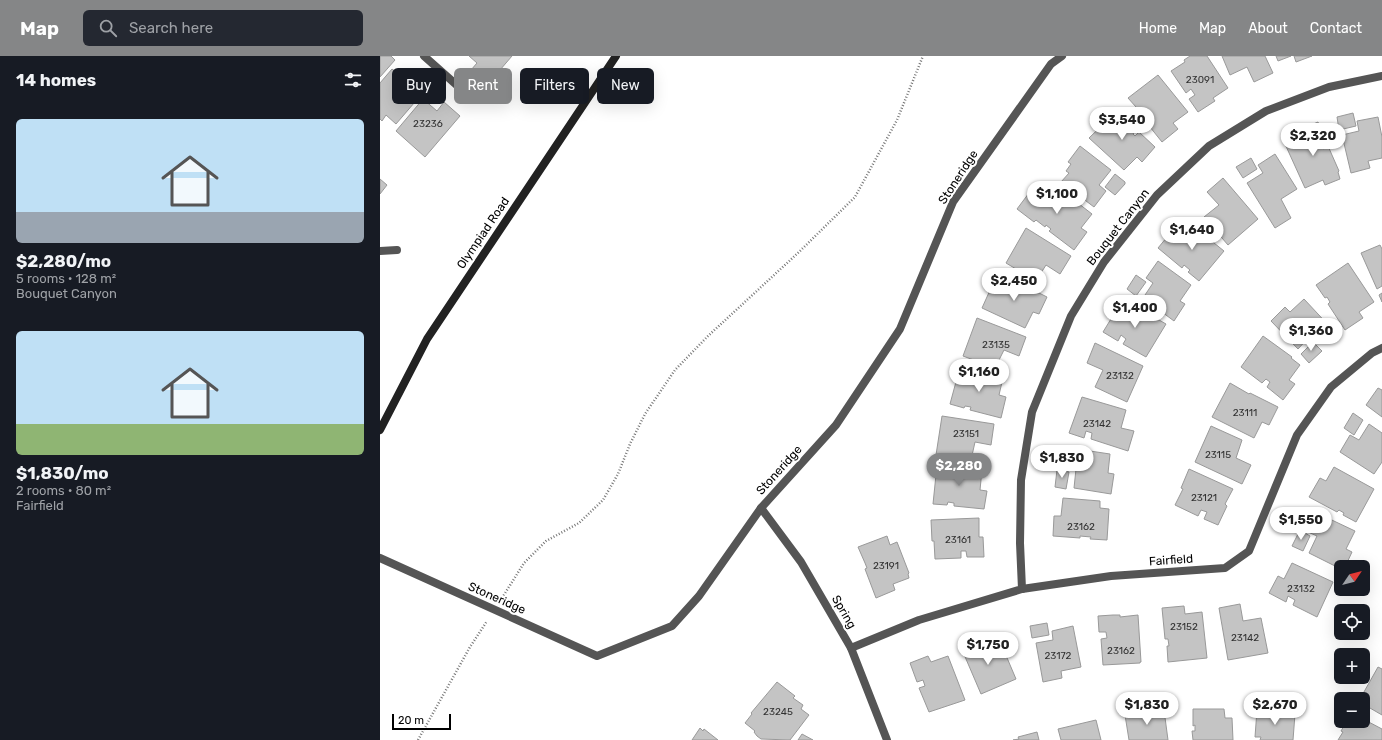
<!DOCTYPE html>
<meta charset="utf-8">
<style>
body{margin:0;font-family:Rubik,sans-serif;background:#242831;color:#f1f3f6;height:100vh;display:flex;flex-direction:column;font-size:15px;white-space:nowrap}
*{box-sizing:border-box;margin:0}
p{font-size:13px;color:#9ea1a6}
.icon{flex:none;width:22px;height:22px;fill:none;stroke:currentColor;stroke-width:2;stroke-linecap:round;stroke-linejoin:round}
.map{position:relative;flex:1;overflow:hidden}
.sheet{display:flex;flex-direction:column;background:#171b24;width:380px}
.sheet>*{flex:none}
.guide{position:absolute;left:12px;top:12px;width:380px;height:36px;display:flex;gap:8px}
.needle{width:26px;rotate:55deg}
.fabs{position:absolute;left:954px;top:504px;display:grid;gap:8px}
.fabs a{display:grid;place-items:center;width:36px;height:36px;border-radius:6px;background:#171b24;box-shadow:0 4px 16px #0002;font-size:20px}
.scale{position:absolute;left:12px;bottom:10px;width:59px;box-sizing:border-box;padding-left:4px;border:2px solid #000;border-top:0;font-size:11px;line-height:14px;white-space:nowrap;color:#000;-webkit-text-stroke:3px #fff;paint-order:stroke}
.price{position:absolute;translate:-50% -34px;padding:0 9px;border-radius:14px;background:#fff;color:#222;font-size:13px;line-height:26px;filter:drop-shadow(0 1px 2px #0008)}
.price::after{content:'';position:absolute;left:50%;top:24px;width:12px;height:9px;margin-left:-6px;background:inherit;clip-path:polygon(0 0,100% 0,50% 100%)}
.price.on{background:#858687;color:#fff}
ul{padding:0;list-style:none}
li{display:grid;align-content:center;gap:8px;height:212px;padding:0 16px}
li span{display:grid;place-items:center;height:124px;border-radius:6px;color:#555}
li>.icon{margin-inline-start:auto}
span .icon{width:72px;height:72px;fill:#fffc;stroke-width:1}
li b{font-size:17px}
h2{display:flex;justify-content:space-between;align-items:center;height:48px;padding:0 16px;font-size:17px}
.chip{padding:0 14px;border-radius:6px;background:#171b24;box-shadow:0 4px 16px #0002;font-size:14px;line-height:36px}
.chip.on{background:#858687;color:#fff}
header{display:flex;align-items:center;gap:24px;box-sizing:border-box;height:56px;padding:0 20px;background:#858687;color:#fff}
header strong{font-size:19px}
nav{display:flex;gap:22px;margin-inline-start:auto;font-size:14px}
.search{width:280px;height:36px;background:#242831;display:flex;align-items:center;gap:10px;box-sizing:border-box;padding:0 14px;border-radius:6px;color:#9ea1a6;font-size:15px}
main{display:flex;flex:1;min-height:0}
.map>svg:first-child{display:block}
.building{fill:#c4c4c4;stroke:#999}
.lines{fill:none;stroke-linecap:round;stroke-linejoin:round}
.path{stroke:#777;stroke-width:2.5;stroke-dasharray:1 2;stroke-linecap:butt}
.service{stroke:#555;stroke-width:8}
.minor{stroke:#555;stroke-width:8}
.secondary{stroke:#222;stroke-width:8}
.labels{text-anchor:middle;stroke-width:4;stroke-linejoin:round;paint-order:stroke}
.number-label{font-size:10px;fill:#313131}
.street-label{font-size:12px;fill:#000;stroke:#fff}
</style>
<header>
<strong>Map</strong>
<div class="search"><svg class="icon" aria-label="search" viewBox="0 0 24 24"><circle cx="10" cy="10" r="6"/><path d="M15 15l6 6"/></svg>Search here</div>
<nav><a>Home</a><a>Map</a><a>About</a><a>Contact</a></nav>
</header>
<main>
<section class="sheet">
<h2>14 homes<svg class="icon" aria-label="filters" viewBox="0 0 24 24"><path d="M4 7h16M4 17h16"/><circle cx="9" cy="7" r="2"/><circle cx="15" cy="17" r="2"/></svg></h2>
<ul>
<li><span style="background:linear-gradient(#bfe0f5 75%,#9aa5b1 0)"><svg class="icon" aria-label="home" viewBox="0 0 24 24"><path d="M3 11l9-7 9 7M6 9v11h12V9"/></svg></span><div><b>$2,280/mo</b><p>5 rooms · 128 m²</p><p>Bouquet Canyon</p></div></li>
<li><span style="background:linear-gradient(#bfe0f5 75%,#8fb573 0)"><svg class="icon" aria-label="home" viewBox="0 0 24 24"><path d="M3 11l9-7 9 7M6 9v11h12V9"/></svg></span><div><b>$1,830/mo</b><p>2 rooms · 80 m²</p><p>Fairfield</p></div></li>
</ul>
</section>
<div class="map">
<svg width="1002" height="684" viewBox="0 0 1002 684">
<rect width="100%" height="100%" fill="#fff"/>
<g class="building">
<path d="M 0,0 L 11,0 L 15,4 L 0,21 Z"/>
<path d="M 89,0 L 132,0 L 108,28 L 91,14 L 97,7 Z"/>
<path d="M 810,0 L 827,0 L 848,32 L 833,42 L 835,45 L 818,56 L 809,43 L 815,39 L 811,33 L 806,37 L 791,15 L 805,6 L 804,4 Z"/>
<path d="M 842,0 L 885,0 L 893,17 L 874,26 L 867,11 L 850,19 Z"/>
<path d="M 896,0 L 911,0 L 898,5 Z"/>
<path d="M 914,0 L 932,0 L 916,6 Z"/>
<path d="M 12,13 L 25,24 L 30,18 L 47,32 L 16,68 L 6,59 L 2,65 L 0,63 L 0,27 Z"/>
<path d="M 778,19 L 808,56 L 793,67 L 798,73 L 782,86 L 762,61 L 764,60 L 748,42 Z"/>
<path d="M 43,43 L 57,55 L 64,46 L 80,60 L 45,101 L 16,75 Z"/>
<path d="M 737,55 L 756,74 L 753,78 L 755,80 L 759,76 L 775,91 L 762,106 L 757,101 L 744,114 L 709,82 Z"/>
<path d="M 973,57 L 976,70 L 959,74 L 957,61 Z"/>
<path d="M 998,61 L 1002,81 L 1002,102 L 988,105 L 990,112 L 971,117 L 962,79 L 979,75 L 977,65 Z"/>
<path d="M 938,66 L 946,86 L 941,88 L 943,93 L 948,90 L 959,115 L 958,116 L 960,123 L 945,129 L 943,124 L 925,132 L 905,88 L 922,80 L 919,74 Z"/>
<path d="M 700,90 L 731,114 L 719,129 L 726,135 L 714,151 L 681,126 L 689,117 L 686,115 L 691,108 L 688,106 Z"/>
<path d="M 895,98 L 917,133 L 901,143 L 911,162 L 895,172 L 867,127 L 883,117 L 878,109 Z"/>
<path d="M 871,102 L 877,113 L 863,122 L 856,111 Z"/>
<path d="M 735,118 L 745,126 L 745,128 L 735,139 L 725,131 Z"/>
<path d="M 843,122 L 878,163 L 848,189 L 824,161 L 839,149 L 827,136 Z"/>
<path d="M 0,123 L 7,129 L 0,138 Z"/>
<path d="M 676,130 L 712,158 L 701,172 L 707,176 L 694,194 L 669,175 L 671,173 L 666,169 L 665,171 L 656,164 L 654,166 L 637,153 L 652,133 L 666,143 Z"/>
<path d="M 808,166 L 844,195 L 819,225 L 808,216 L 810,214 L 804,209 L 802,212 L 778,192 L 792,175 L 798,179 Z"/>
<path d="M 646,172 L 691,200 L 680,218 L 666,209 L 656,225 L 626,207 Z"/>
<path d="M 1000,189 L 1002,193 L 1002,230 L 997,233 L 981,197 Z"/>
<path d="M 778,205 L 811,229 L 800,245 L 805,248 L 794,265 L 763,242 L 773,227 L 766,222 Z"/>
<path d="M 968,207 L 994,246 L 979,256 L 983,262 L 965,274 L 948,248 L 950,246 L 947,241 L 945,242 L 936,229 Z"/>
<path d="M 620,218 L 644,230 L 642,235 L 646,237 L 649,232 L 667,241 L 659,258 L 653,256 L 645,272 L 602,252 L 611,232 L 613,233 Z"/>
<path d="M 756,219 L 766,226 L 756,240 L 747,233 Z"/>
<path d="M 1002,237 L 1002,246 L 999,239 Z"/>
<path d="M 924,243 L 952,273 L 937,287 L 930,280 L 918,293 L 891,265 L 905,251 L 910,256 Z"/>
<path d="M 746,245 L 786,268 L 766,301 L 743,288 L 746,283 L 741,279 L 738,285 L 723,276 L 734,258 L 737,260 Z"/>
<path d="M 597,262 L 646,281 L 639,300 L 624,294 L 615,312 L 583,300 Z"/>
<path d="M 883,280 L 912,301 L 911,302 L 920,309 L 909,324 L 915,328 L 903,344 L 887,331 L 890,326 L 886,323 L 882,327 L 861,311 Z"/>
<path d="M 933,286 L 942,295 L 929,307 L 921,298 Z"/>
<path d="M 715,287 L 763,310 L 747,346 L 715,331 L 723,314 L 707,307 Z"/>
<path d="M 580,311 L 623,322 L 619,339 L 626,341 L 621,362 L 590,354 L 591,351 L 585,350 L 584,352 L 570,348 Z"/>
<path d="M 850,327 L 869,338 L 870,337 L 898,351 L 889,369 L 882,366 L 874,382 L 832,361 Z"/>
<path d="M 998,332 L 1002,334 L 1002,361 L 986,349 Z"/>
<path d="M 702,341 L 746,354 L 741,372 L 754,375 L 748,395 L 711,383 L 712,377 L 706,375 L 704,382 L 689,377 Z"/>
<path d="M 973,357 L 983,364 L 974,379 L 964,372 Z"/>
<path d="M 562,360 L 614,368 L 611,389 L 595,386 L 591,404 L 556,399 Z"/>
<path d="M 989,368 L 1002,377 L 1002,406 L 994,418 L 960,396 L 970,379 L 979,384 Z"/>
<path d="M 831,370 L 862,384 L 856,402 L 871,409 L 862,428 L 815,406 Z"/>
<path d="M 690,392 L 730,398 L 728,417 L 734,418 L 731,438 L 694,432 L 696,413 L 687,412 Z"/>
<path d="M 557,409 L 602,414 L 600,434 L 607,435 L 604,453 L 574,450 L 574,447 L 568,446 L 567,449 L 553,448 Z"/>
<path d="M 954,411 L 994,433 L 976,466 L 963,459 L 964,457 L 959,454 L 957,456 L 929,441 L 940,422 L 946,425 Z"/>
<path d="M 809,413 L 853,433 L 845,448 L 847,450 L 838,469 L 824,463 L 827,456 L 821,454 L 818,460 L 795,449 L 803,433 L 801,432 Z"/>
<path d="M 677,414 L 689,416 L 686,433 L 675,431 Z"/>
<path d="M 683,442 L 720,445 L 720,452 L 729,453 L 727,484 L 710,483 L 711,481 L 700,480 L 700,482 L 673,480 L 674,460 L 681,460 Z"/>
<path d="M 937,457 L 975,475 L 966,493 L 972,496 L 965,511 L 961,511 L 961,513 L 929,497 L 937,480 L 928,476 Z"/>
<path d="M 599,462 L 599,481 L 603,481 L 604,501 L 587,501 L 586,495 L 581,495 L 581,502 L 555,503 L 554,485 L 552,485 L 551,464 Z"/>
<path d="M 920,474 L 930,480 L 923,495 L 912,490 Z"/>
<path d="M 507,480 L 510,489 L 517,486 L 529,517 L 528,518 L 529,522 L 513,528 L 515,534 L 496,542 L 485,513 L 487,512 L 485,507 L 478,491 Z"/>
<path d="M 912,507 L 953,526 L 937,561 L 913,549 L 915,544 L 908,540 L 906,546 L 889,537 L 898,520 L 904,523 Z"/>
<path d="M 860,548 L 863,565 L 881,562 L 888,597 L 848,604 L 839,552 Z"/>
<path d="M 804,550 L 805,558 L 822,556 L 827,602 L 788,606 L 787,590 L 789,590 L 788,583 L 785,583 L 782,552 Z"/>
<path d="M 733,559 L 740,559 L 740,561 L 758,559 L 761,606 L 760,606 L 760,607 L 723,609 L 721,583 L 727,582 L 726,576 L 719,576 L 718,560 Z"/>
<path d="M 667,567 L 669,579 L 652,582 L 650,570 Z"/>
<path d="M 693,570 L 701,611 L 681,615 L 682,622 L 663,626 L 656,587 L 673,584 L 672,575 Z"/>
<path d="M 600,581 L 606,597 L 622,590 L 636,623 L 601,638 L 580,589 Z"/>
<path d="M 548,600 L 551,606 L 568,600 L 585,644 L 549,656 L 539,632 L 545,630 L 543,624 L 537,626 L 530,607 Z"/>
<path d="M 998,611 L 1002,613 L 1002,659 L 983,648 L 983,643 L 980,643 Z"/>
<path d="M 397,626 L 415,640 L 413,642 L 423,649 L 421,653 L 429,659 L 410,684 L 381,683 L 377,680 L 374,676 L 375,675 L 365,667 L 372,658 L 371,657 Z"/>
<path d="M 813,653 L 844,653 L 845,662 L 852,662 L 853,684 L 813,684 L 812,675 L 815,675 L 815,669 L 813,670 Z"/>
<path d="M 784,654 L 788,684 L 749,684 L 745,659 Z"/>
<path d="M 877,654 L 915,658 L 913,684 L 880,684 L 881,681 L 875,681 Z"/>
<path d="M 983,663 L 1002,673 L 1002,684 L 958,684 L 963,676 L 961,675 L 967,665 L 983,665 Z"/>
<path d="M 716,664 L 721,684 L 681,684 L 678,673 Z"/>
<path d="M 320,672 L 323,675 L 324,673 L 338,684 L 312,684 Z"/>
<path d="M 657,676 L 659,684 L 633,684 L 639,683 L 638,681 Z"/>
<path d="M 422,678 L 433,684 L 418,684 Z"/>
</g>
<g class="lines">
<g class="path">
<path d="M 122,542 L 144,507 L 166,485 L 199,467 L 223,444 L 238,418 L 250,388 L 265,358 L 295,314 L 328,280 L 419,196 L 475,141 L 517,64 L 543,0"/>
<path d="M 38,684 L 90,591 L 107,565"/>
</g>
<g class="service">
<path d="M 44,0 L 80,32"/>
<path d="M 0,195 L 17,194"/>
</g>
<g class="minor">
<path d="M 381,452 L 421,506 L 471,592 L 507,684"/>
<path d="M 0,502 L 217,600 L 292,570 L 319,540 L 381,452 L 456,369 L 520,273 L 573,146 L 671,8 L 682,0"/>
<path d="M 642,533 L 640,487 L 641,424 L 652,356 L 691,260 L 724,206 L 777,139 L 829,90 L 886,55 L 949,31 L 1002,20"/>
<path d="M 471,592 L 539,564 L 642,533 L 731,520 L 845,512 L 869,495 L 917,379 L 951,331 L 992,297 L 1002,292"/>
</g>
<path class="secondary" d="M 0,374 L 47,283 L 236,0"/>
</g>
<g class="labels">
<g class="number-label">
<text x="820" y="27">23091</text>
<text x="48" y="71">23236</text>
<text x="616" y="292">23135</text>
<text x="740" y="323">23132</text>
<text x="865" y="360">23111</text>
<text x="717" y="371">23142</text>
<text x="586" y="381">23151</text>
<text x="838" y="402">23115</text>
<text x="824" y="445">23121</text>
<text x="701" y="474">23162</text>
<text x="578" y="487">23161</text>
<text x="506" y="513">23191</text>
<text x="921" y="536">23132</text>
<text x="804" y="574">23152</text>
<text x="865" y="585">23142</text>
<text x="741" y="598">23162</text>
<text x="678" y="603">23172</text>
<text x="398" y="659">23245</text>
</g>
<g class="street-label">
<text transform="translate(578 121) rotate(-57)" y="4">Stoneridge</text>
<text transform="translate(738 171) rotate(-52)" y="4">Bouquet Canyon</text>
<text transform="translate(103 177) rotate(-56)" y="4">Olympiad Road</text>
<text transform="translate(399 414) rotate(-48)" y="4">Stoneridge</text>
<text transform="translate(791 504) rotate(-4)" y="4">Fairfield</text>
<text transform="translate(117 542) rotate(24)" y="4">Stoneridge</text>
<text transform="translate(464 556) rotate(60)" y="4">Spring</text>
</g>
</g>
</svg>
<div class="fabs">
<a><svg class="needle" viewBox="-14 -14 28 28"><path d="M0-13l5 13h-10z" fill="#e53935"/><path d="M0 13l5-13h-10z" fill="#9ea1a6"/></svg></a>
<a><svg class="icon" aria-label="locate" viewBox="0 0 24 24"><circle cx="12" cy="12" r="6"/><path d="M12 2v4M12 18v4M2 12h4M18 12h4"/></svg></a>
<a>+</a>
<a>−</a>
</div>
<div class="scale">20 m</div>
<b class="price" style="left:742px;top:85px">$3,540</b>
<b class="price" style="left:933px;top:101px">$2,320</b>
<b class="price" style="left:677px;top:159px">$1,100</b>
<b class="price" style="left:812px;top:195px">$1,640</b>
<b class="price" style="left:634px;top:246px">$2,450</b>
<b class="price" style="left:755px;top:273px">$1,400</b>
<b class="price" style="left:931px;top:296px">$1,360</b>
<b class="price" style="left:599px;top:337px">$1,160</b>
<b class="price" style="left:682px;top:423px">$1,830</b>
<b class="price on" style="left:579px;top:431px">$2,280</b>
<b class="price" style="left:921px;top:485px">$1,550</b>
<b class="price" style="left:608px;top:610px">$1,750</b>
<b class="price" style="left:767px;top:670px">$1,830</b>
<b class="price" style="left:895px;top:670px">$2,670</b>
<div class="guide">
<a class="chip">Buy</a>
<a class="chip on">Rent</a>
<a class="chip">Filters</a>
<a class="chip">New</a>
</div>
</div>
</main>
